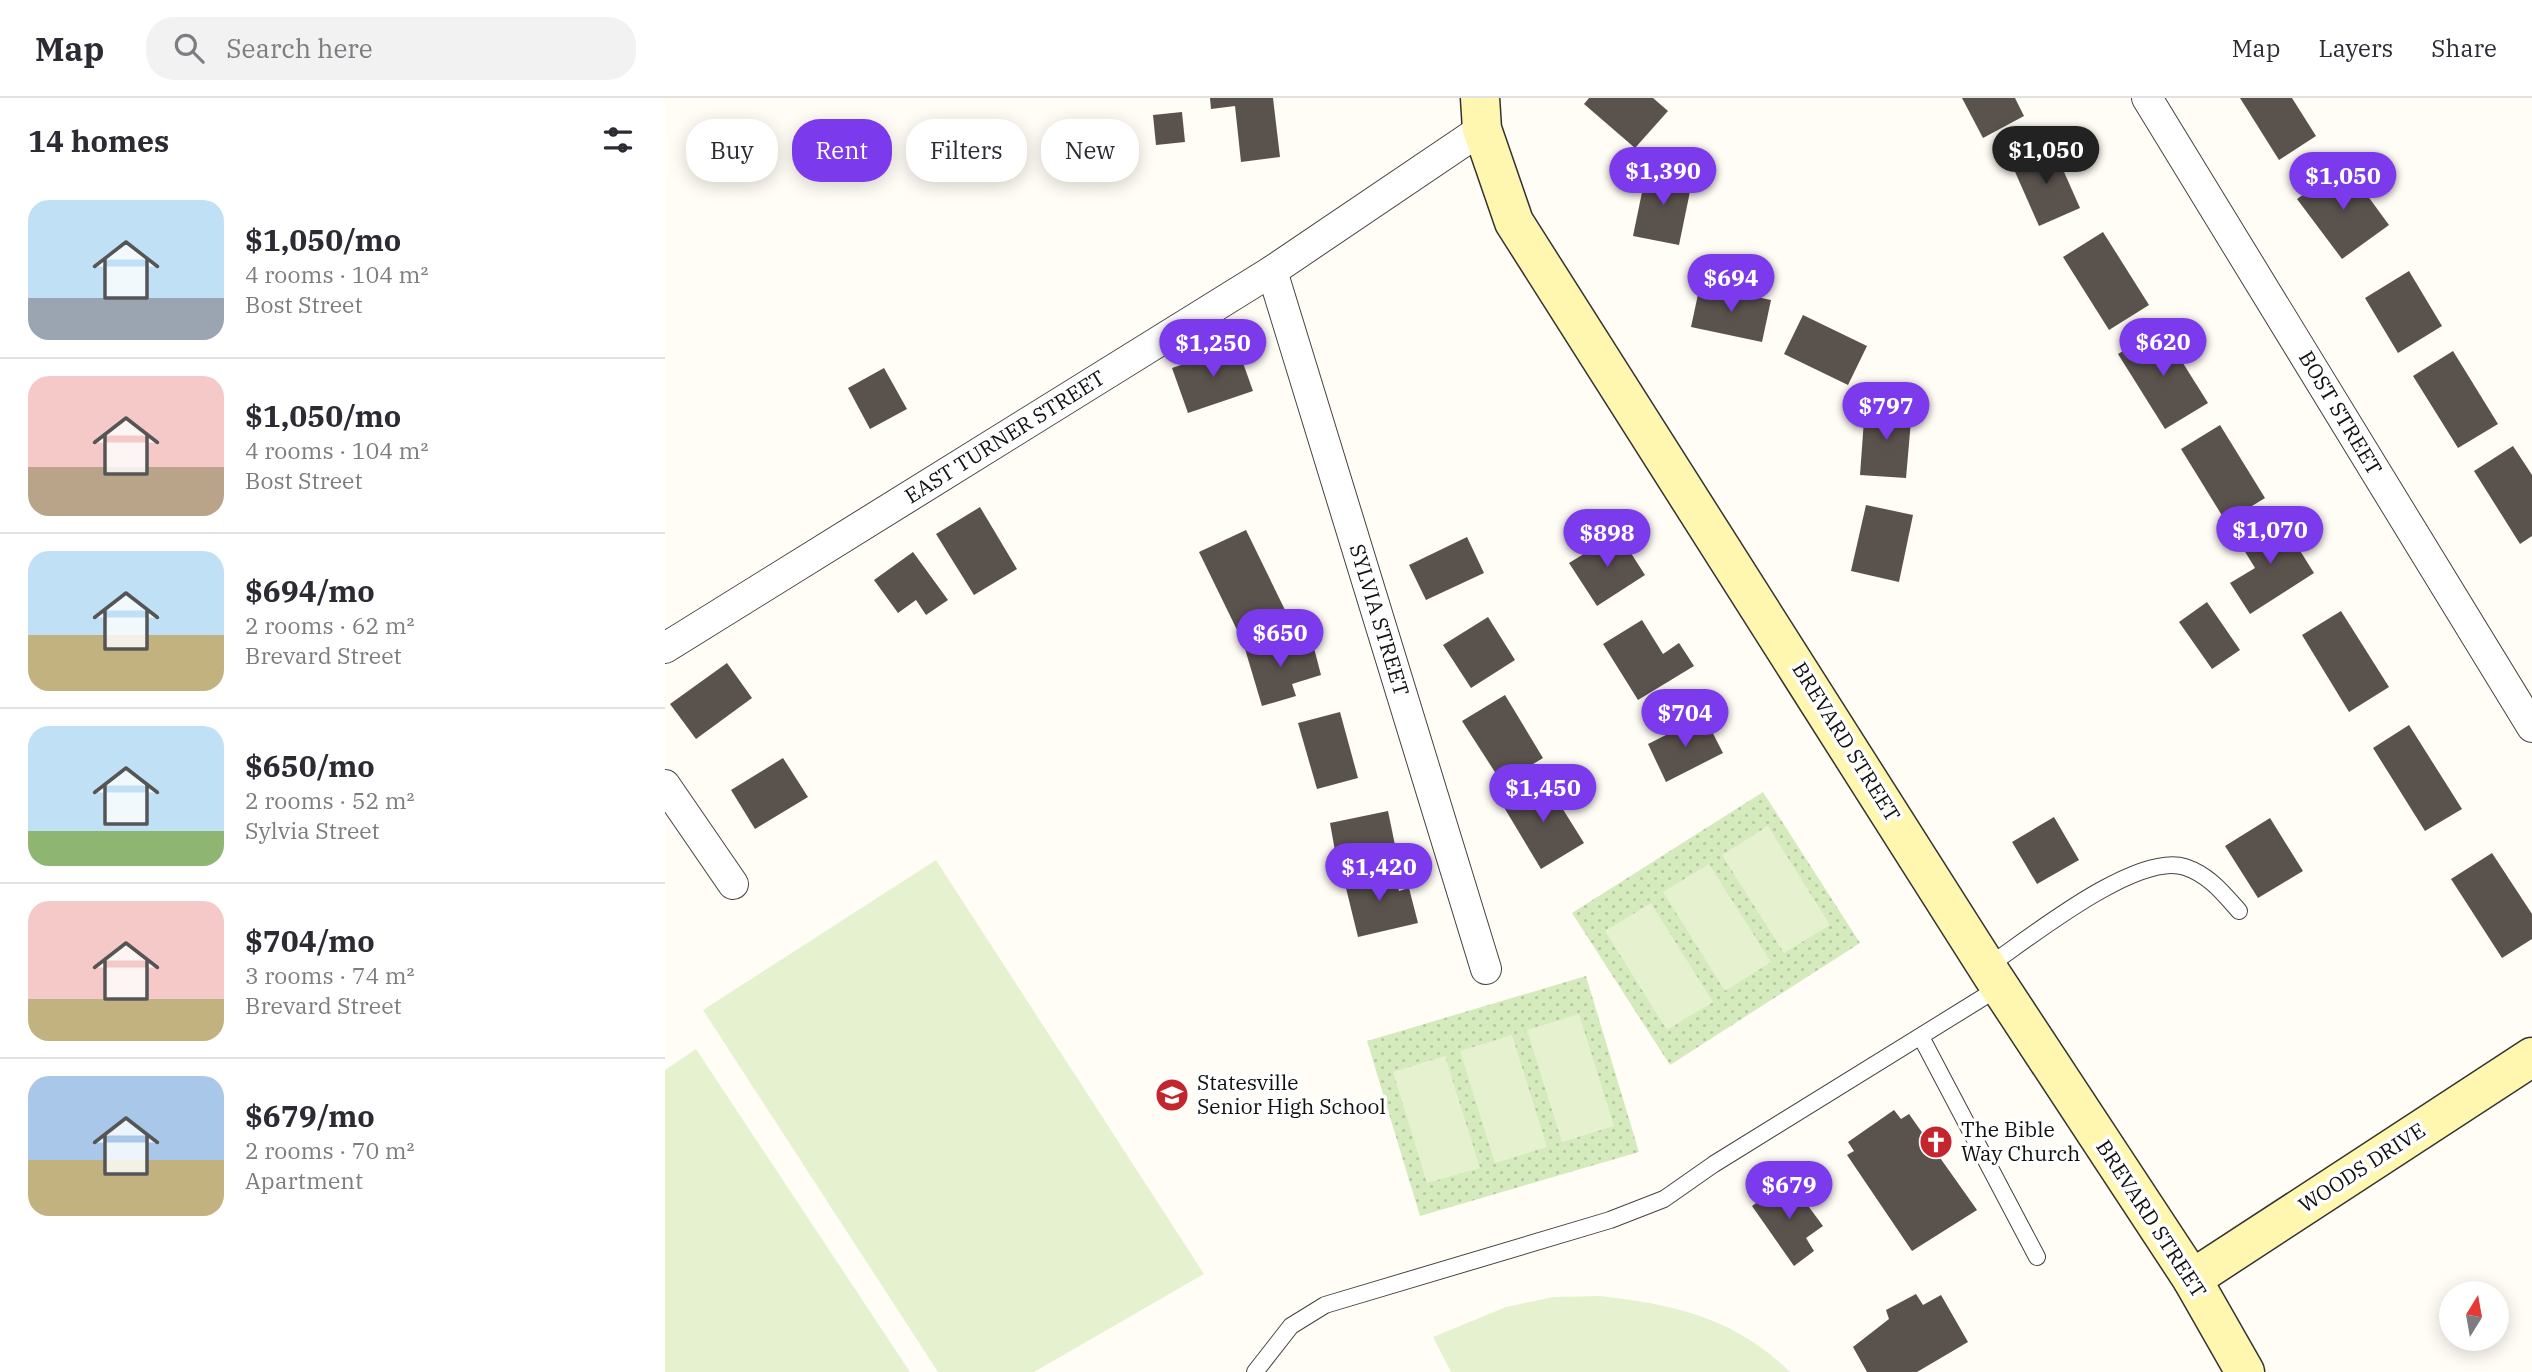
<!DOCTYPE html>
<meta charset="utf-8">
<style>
body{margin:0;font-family:"IBM Plex Serif",serif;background:#f2f2f3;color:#2b2b33;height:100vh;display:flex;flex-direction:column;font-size:26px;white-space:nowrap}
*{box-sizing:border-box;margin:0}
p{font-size:23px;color:#7c7c81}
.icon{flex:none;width:38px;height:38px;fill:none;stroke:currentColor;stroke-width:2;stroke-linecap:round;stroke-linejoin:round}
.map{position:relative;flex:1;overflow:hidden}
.panel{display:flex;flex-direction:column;background:#fff;width:665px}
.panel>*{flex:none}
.guide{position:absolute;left:21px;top:21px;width:665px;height:63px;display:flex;gap:14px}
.needle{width:46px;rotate:11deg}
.controls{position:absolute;left:1774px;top:1183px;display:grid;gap:14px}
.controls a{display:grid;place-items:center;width:70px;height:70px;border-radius:50%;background:#fff;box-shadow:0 4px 18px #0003;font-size:35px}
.price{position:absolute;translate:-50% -60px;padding:0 16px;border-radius:24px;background:#7c3aed;color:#fff;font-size:23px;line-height:46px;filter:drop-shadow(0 2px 4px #0008)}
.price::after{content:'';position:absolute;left:50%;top:42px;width:21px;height:16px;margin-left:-10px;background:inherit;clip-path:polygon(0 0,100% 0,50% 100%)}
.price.on{background:#222;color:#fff}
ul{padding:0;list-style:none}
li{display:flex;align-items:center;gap:21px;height:175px;padding:0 28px}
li+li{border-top:2px solid #e1e1e2}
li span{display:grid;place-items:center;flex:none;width:196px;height:140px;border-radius:21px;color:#555}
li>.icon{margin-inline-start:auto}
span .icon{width:84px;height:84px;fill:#fffc;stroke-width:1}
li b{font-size:30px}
h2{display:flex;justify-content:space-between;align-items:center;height:84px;padding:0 28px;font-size:30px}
.pill{padding:0 24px;border-radius:28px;background:#fff;box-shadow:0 4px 18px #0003;font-size:24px;line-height:63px}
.pill.on{background:#7c3aed;color:#fff}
header{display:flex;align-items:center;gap:42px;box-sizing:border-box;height:98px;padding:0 35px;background:#fff;border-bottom:2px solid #e1e1e2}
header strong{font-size:33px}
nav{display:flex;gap:38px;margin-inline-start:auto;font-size:24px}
.search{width:490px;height:63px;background:#f2f2f3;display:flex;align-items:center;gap:18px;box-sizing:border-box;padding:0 24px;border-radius:28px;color:#7c7c81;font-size:26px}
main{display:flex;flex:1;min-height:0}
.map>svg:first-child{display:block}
.park{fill:url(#park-dots)}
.pitch{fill:#e6f2cf}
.building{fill:#5a524d}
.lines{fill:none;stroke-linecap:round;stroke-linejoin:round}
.lane-casing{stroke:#444;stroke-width:18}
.street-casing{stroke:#444;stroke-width:32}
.secondary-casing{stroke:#333;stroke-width:41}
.lane{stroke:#fff;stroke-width:16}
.street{stroke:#fff;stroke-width:30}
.secondary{stroke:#fff6b0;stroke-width:38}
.labels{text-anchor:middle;stroke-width:7;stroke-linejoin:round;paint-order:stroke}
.street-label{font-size:21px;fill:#111;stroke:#fff}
.poi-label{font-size:21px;fill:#111;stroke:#fff;text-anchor:start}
</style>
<header>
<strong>Map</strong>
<div class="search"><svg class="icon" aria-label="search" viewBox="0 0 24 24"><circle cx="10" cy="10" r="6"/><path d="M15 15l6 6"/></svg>Search here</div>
<nav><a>Map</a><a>Layers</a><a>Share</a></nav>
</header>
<main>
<section class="panel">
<h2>14 homes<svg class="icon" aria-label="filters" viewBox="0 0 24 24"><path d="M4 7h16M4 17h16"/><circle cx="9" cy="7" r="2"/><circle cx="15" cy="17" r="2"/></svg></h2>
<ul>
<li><span style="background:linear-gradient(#bfe0f5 70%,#9aa5b1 0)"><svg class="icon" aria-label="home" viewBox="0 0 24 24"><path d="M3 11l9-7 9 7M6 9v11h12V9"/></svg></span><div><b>$1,050/mo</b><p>4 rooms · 104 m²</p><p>Bost Street</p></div></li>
<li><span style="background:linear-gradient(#f6c9c9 65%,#b9a48a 0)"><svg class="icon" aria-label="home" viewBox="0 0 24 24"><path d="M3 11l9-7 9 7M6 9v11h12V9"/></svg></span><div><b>$1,050/mo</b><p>4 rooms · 104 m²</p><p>Bost Street</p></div></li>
<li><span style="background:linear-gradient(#bfe0f5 60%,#c2b280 0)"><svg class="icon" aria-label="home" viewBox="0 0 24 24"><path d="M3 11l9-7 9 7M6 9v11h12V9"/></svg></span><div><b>$694/mo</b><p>2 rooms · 62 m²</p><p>Brevard Street</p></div></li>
<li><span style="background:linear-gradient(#bfe0f5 75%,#8fb573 0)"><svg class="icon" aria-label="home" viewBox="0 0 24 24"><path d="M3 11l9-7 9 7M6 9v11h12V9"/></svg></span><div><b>$650/mo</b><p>2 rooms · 52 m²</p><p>Sylvia Street</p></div></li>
<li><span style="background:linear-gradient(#f6c9c9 70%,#c2b280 0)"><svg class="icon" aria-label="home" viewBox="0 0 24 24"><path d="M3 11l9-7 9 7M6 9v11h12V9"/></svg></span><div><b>$704/mo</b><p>3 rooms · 74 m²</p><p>Brevard Street</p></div></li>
<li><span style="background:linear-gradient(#a9c7e8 60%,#c2b280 0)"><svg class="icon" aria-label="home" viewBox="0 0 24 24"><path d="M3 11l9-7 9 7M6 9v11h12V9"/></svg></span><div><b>$679/mo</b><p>2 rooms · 70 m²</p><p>Apartment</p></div></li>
</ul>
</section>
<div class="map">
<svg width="1867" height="1274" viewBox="0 0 1867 1274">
<defs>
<pattern id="park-dots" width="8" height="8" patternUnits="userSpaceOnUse" patternTransform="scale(1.75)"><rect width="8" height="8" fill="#d5ebbd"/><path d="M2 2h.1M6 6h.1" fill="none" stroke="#b6c8a1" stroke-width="1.8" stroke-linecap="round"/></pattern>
</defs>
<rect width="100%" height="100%" fill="#fffdf5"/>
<g class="park">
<path d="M 1098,694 L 1195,845 L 1005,967 L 907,815 Z"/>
<path d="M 921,878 L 974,1054 L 755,1118 L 702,943 Z"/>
</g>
<g class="pitch">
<path d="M 1103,728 L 1165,827 L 1119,855 L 1057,757 Z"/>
<path d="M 271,762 L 539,1176 L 369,1274 L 273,1274 L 38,912 Z"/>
<path d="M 1044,766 L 1106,864 L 1060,893 L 998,794 Z"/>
<path d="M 986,805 L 1048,904 L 1002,932 L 940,833 Z"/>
<path d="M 914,916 L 949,1028 L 897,1044 L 862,932 Z"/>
<path d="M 847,937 L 882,1049 L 830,1065 L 795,953 Z"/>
<path d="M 31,951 L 245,1274 L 0,1274 L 0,972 Z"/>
<path d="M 780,958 L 815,1070 L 762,1085 L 728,974 Z"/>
<path d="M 935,1198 C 1011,1207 1068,1219 1125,1274 L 786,1274 L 768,1239 L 841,1209 L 888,1199 Z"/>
</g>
<g class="building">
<path d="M 545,0 L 608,0 L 615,59 L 576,64 L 570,8 L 546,11 Z"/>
<path d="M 924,0 L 988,0 L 1003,13 L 970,50 L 919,6 Z"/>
<path d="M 1297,0 L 1350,0 L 1359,18 L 1318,40 Z"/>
<path d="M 1575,0 L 1627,0 L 1651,38 L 1614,62 Z"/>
<path d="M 517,14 L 520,44 L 491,47 L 488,17 Z"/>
<path d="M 1388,49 L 1415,110 L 1374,128 L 1347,67 Z"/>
<path d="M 1680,67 L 1724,127 L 1677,161 L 1632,101 Z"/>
<path d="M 982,70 L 1028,79 L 1014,147 L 968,138 Z"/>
<path d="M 1438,134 L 1484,207 L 1444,232 L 1398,159 Z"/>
<path d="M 1744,173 L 1777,228 L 1733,255 L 1700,200 Z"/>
<path d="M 1035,187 L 1106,202 L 1097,244 L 1026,229 Z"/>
<path d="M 1138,217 L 1202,248 L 1183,287 L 1119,256 Z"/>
<path d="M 1496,230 L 1543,305 L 1500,331 L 1453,256 Z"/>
<path d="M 572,248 L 588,293 L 523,315 L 507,270 Z"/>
<path d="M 1788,253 L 1833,326 L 1793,350 L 1748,278 Z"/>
<path d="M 219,270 L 242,311 L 205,331 L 183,290 Z"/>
<path d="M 1200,308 L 1247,311 L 1241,380 L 1195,377 Z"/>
<path d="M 1555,327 L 1600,400 L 1561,424 L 1516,351 Z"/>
<path d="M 1848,348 L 1867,377 L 1867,438 L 1855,446 L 1809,373 Z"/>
<path d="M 1201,407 L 1248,417 L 1234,484 L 1186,473 Z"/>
<path d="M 315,409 L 352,471 L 309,497 L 271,436 Z"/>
<path d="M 1614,419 L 1649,475 L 1585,516 L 1565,485 L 1590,470 L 1574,444 Z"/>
<path d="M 581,432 L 621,514 L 574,536 L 534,454 Z"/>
<path d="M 953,435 L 980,477 L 932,508 L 904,465 Z"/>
<path d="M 802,439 L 819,475 L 761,502 L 744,467 Z"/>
<path d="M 248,454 L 283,502 L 261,517 L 251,502 L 233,515 L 209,482 Z"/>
<path d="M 1542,504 L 1575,552 L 1547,571 L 1514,524 Z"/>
<path d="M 1676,513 L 1724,589 L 1684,614 L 1637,537 Z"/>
<path d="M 823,519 L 850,562 L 806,590 L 778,547 Z"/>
<path d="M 977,522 L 998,556 L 1014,545 L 1029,568 L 973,602 L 938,546 Z"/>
<path d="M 624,538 L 629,555 L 649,550 L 656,577 L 627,586 L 631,598 L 597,608 L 580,551 Z"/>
<path d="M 62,565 L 87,600 L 31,641 L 5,606 Z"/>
<path d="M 840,597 L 878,660 L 837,685 L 797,623 Z"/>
<path d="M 675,614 L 693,680 L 652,691 L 633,625 Z"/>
<path d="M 1039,618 L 1058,655 L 1001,684 L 983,646 Z"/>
<path d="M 1744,627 L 1797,711 L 1760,733 L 1708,650 Z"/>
<path d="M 118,660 L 143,699 L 90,731 L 66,692 Z"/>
<path d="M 879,681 L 919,745 L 876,771 L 837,706 Z"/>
<path d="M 723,713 L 731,752 L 672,764 L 665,725 Z"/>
<path d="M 1389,719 L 1414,762 L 1372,786 L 1347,744 Z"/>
<path d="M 1605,720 L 1638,773 L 1593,800 L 1560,748 Z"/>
<path d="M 1827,755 L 1867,816 L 1867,841 L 1837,860 L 1786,781 Z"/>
<path d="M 728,769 L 734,793 L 744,790 L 753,825 L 693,839 L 679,782 Z"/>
<path d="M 1229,1012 L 1236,1021 L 1244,1016 L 1312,1112 L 1247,1153 L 1182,1057 L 1189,1053 L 1183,1044 Z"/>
<path d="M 1124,1082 L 1158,1128 L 1141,1140 L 1149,1153 L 1129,1168 L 1087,1108 Z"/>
<path d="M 1251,1196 L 1258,1207 L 1276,1197 L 1303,1244 L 1252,1274 L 1202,1274 L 1188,1249 L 1224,1221 L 1221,1212 Z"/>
</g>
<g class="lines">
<defs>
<g id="lane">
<path d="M 1322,869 C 1363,841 1472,753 1520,769 C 1544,777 1558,795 1574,813"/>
<path d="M 1256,939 L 1372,1159"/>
<path d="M 590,1274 L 626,1228 L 660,1207 L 945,1122 L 999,1101 L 1049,1066 L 1335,889"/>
</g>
<g id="street">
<path d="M 1482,0 L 1867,629"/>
<path d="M 607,173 L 821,871"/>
<path d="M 0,550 L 607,173 L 817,31"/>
<path d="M 0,687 L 68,786"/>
</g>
<g id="secondary">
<path d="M 815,0 L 817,31 L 849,124 L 1327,877 L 1527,1181 L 1580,1274"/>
<path d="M 1527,1181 L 1867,959"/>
</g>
</defs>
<use href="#lane" class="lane-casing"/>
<use href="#street" class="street-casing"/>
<use href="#secondary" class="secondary-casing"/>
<use href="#lane" class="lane"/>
<use href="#street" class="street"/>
<use href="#secondary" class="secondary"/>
</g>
<defs>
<symbol id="school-disc" viewBox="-11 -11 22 22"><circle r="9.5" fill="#c4262e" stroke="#fff"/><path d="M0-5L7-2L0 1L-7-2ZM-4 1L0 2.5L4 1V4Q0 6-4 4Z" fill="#fff"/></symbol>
<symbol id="church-disc" viewBox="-11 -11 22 22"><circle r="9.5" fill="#c4262e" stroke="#fff"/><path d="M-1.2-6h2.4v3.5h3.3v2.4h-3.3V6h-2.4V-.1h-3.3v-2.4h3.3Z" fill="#fff"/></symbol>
</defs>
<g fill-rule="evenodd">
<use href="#school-disc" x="488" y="978" width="38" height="38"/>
<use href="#church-disc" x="1252" y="1025" width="38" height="38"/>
</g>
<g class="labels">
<g class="street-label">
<text transform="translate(1675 315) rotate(59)" y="7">BOST STREET</text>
<text transform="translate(340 339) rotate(-32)" y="7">EAST TURNER STREET</text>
<text transform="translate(714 522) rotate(73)" y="7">SYLVIA STREET</text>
<text transform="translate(1181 644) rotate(58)" y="7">BREVARD STREET</text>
<text transform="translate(1697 1070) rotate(-33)" y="7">WOODS DRIVE</text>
<text transform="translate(1486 1121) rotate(57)" y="7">BREVARD STREET</text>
</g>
<g class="poi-label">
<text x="532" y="992">Statesville<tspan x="532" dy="24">Senior High School</tspan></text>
<text x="1296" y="1039">The Bible<tspan x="1296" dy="24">Way Church</tspan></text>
</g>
</g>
</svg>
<div class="controls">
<a><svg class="needle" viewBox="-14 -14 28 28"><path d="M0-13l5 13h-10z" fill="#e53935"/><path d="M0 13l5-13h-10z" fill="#7c7c81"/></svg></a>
</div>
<b class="price on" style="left:1381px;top:88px">$1,050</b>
<b class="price" style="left:998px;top:109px">$1,390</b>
<b class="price" style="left:1678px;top:114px">$1,050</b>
<b class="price" style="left:1066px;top:216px">$694</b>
<b class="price" style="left:1498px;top:280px">$620</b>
<b class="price" style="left:548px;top:281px">$1,250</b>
<b class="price" style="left:1221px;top:344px">$797</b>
<b class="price" style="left:1605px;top:468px">$1,070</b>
<b class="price" style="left:942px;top:471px">$898</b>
<b class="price" style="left:615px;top:571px">$650</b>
<b class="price" style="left:1020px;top:651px">$704</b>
<b class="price" style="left:878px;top:726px">$1,450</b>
<b class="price" style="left:714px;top:805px">$1,420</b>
<b class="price" style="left:1124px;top:1123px">$679</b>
<div class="guide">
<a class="pill">Buy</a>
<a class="pill on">Rent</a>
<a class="pill">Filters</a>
<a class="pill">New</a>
</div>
</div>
</main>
